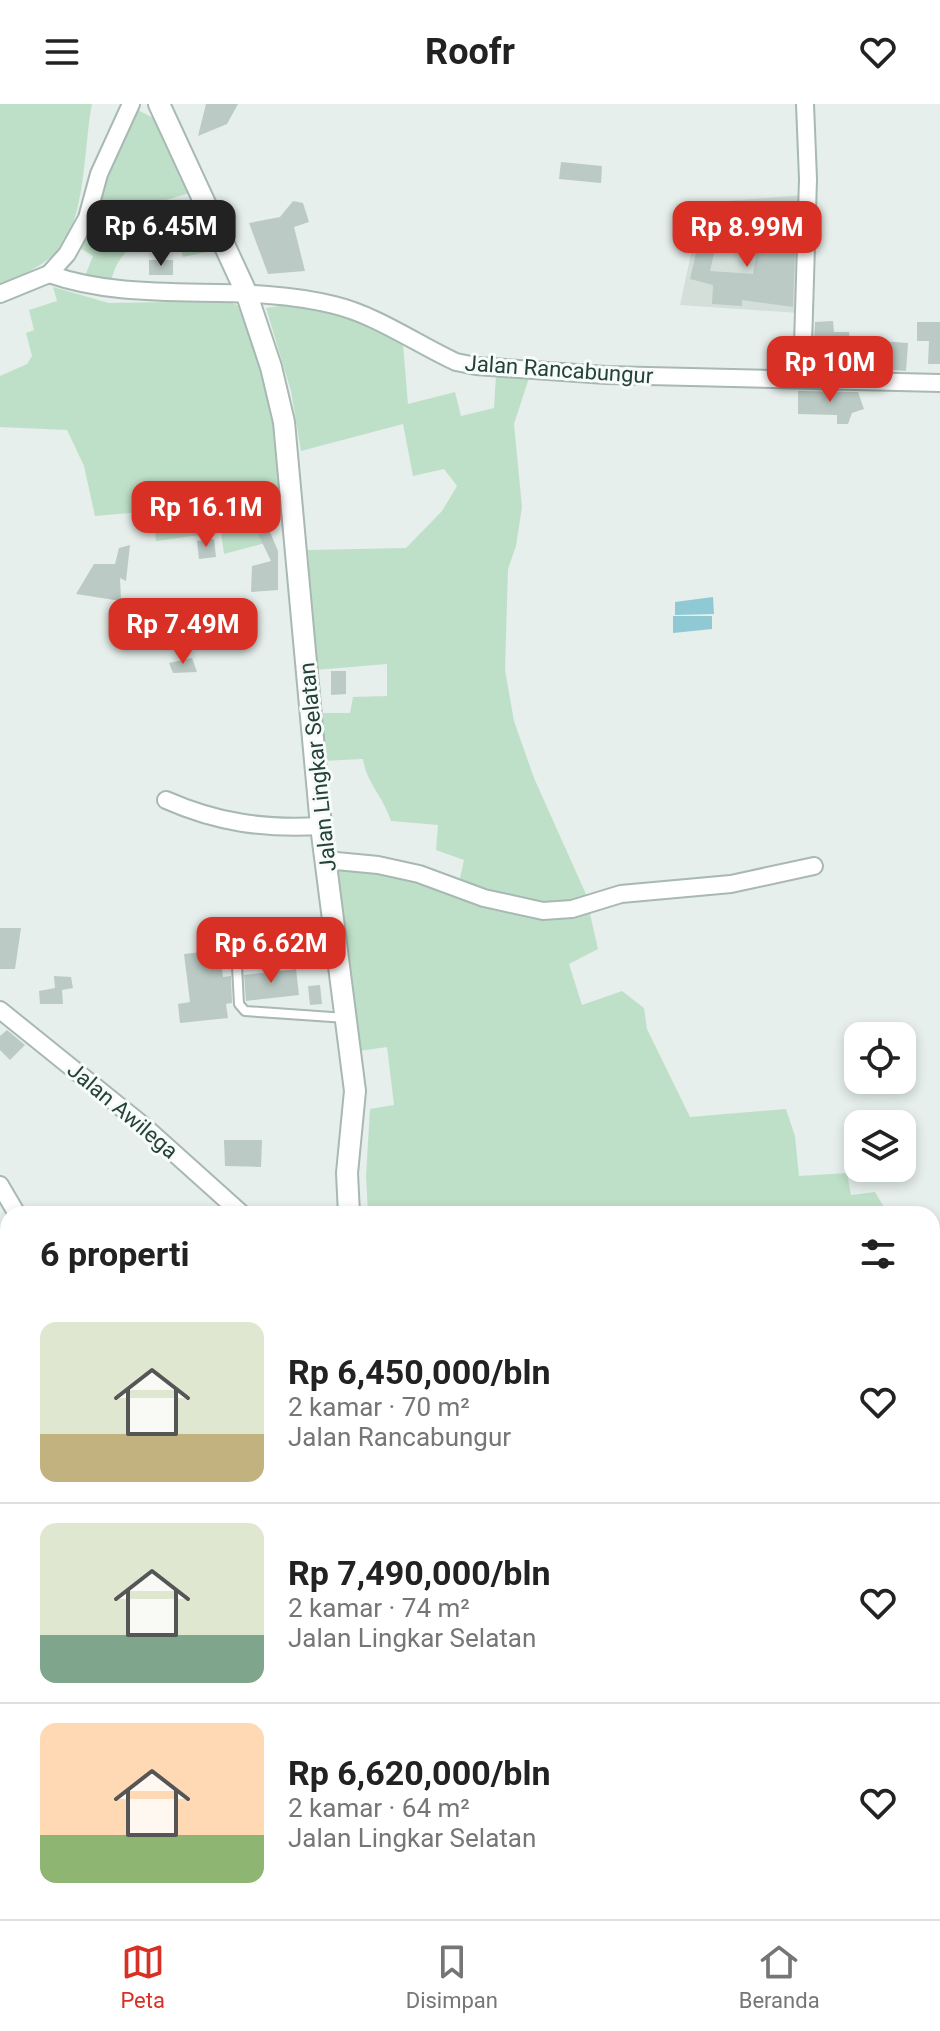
<!DOCTYPE html>
<html lang="id">
<meta charset="utf-8">
<style>
body{margin:0;font-family:Roboto,sans-serif;background:#f6f6f6;color:#222;height:100vh;display:flex;flex-direction:column;font-size:30px;white-space:nowrap}
*{box-sizing:border-box;margin:0}
p{font-size:26px;color:#767676}
.icon{flex:none;width:44px;height:44px;fill:none;stroke:currentColor;stroke-width:2;stroke-linecap:round;stroke-linejoin:round}
.map{position:relative;flex:1;overflow:hidden}
.panel{position:absolute;left:0px;top:1102px;width:940px;height:714px;display:flex;flex-direction:column;background:#fff;border-radius:24px 24px 0 0;box-shadow:0 4px 12px #0003}
.panel>*{flex:none}
.controls{position:absolute;left:844px;top:918px;display:grid;gap:16px}
.controls a{display:grid;place-items:center;width:72px;height:72px;border-radius:16px;background:#fff;box-shadow:0 4px 12px #0003;font-size:40px}
.price{position:absolute;translate:-50% -68px;padding:0 18px;border-radius:16px;background:#d93025;color:#fff;font-size:26px;line-height:52px;filter:drop-shadow(0 2px 4px #0008)}
.price::after{content:'';position:absolute;left:50%;top:48px;width:24px;height:18px;margin-left:-12px;background:inherit;clip-path:polygon(0 0,100% 0,50% 100%)}
.price.current{background:#222;color:#fff}
ul{padding:0;list-style:none}
li{display:flex;align-items:center;gap:24px;height:200px;padding:0 40px}
li+li{border-top:2px solid #e0e0e0}
li span{display:grid;place-items:center;flex:none;width:224px;height:160px;border-radius:16px;color:#555}
li>.icon{margin-inline-start:auto}
span .icon{width:96px;height:96px;fill:#fffc;stroke-width:1}
li b{font-size:34px}
h2{display:flex;justify-content:space-between;align-items:center;height:96px;padding:0 40px;font-size:34px}
header{display:flex;justify-content:space-between;align-items:center;height:104px;padding:0 40px;background:#fff;font-size:36px;font-weight:700}
.dock{display:flex;justify-content:space-around;align-items:center;height:112px;border-top:2px solid #e0e0e0;background:#fff;font-size:22px;color:#767676}
.dock a{display:grid;justify-items:center;gap:4px}
.dock .current{color:#d93025}
.map>svg:first-child{display:block}
.built{fill:#d4dfda}
.green{fill:#bfe0c8}
.water{fill:#8ec9d4}
.building{fill:#bbcac4}
.lines{fill:none;stroke-linecap:round;stroke-linejoin:round}
.service-casing{stroke:#a8b8b2;stroke-width:12}
.minor-casing{stroke:#a8b8b2;stroke-width:20}
.tertiary-casing{stroke:#a8b8b2;stroke-width:24}
.service{stroke:#fff;stroke-width:8}
.minor{stroke:#fff;stroke-width:16}
.tertiary{stroke:#fff;stroke-width:20}
.labels{text-anchor:middle;stroke-width:6;stroke-linejoin:round;paint-order:stroke}
.street-label{font-size:22px;fill:#24423a;stroke:#f7fbf9}
</style>
<header><svg class="icon" aria-label="menu" viewBox="0 0 24 24"><path d="M4 6h16M4 12h16M4 18h16"/></svg>Roofr<svg class="icon" aria-label="heart" viewBox="0 0 24 24"><path d="M12 20l-8-8c-3-5 5-10 8-4 3-6 11-1 8 4z"/></svg></header>
<div class="map">
<svg width="940" height="1815" viewBox="0 0 940 1815">
<rect width="100%" height="100%" fill="#e6efeb"/>
<path class="built" d="M 803,91 L 798,209 L 680,201 L 702,99 Z"/>
<g class="green">
<path d="M 0,0 L 92,0 C 84,40 86,106 63,140 C 49,160 21,172 0,181 Z"/>
<path d="M 136,5 L 155,15 L 189,89 L 166,96 L 172,118 L 202,110 L 215,146 L 183,153 L 179,139 L 157,142 L 153,132 C 128,143 118,151 111,177 L 85,172 L 93,152 L 80,144 Z"/>
<path d="M 53,183 L 109,199 L 226,197 L 237,201 L 245,209 C 268,271 279,337 284,403 L 262,409 L 265,439 L 224,450 L 221,428 L 156,437 L 153,407 L 95,412 L 84,362 L 67,326 L 0,323 L 0,272 L 27,260 L 32,252 L 26,229 L 34,226 L 29,206 L 57,197 Z"/>
<path d="M 293,200 L 337,206 L 403,240 L 408,300 L 455,288 L 461,312 L 494,304 L 496,271 L 529,274 L 514,320 L 522,403 L 516,442 L 508,465 L 505,566 L 514,617 L 534,674 L 585,788 L 598,845 L 569,860 L 582,901 L 622,887 L 644,904 L 647,925 L 690,1013 L 786,1005 L 795,1032 L 799,1072 L 847,1069 L 851,1091 L 875,1088 L 888,1110 L 368,1110 L 366,1072 L 370,1005 L 394,1001 L 387,943 L 359,947 L 334,762 L 422,777 L 457,788 L 464,756 L 436,746 L 438,721 L 391,717 C 384,694 366,678 363,655 L 322,657 L 320,609 L 350,609 L 353,593 L 387,592 L 387,560 L 315,566 L 308,446 L 406,444 L 442,407 L 457,382 L 444,365 L 413,372 L 403,320 L 301,347 L 291,287 L 266,204 Z"/>
<path d="M 932,1392 L 940,1392 L 940,1542 L 932,1543 Z"/>
<path d="M 940,1787 L 940,1815 L 628,1815 L 614,1808 L 932,1808 L 932,1794 Z"/>
</g>
<g class="water">
<path d="M 713,493 L 714,510 L 675,511 L 675,498 Z"/>
<path d="M 673,512 L 712,512 L 712,525 L 673,529 Z"/>
</g>
<g class="building">
<path d="M 206,0 L 238,0 L 227,20 L 198,32 Z"/>
<path d="M 561,58 L 602,62 L 601,79 L 559,75 Z"/>
<path d="M 293,97 L 303,99 L 309,118 L 294,123 L 305,167 L 268,170 L 249,119 L 280,113 Z"/>
<path d="M 706,105 L 723,109 L 710,167 L 753,170 L 757,144 L 763,145 L 769,112 L 784,115 L 777,147 L 795,149 L 793,203 L 742,196 L 742,202 L 712,200 L 713,181 L 690,175 Z"/>
<rect x="149" y="156" width="24" height="15"/>
<path d="M 833,217 L 834,228 L 849,228 L 850,241 L 855,241 L 856,258 L 813,260 L 815,218 Z"/>
<path d="M 917,218 L 940,218 L 940,260 L 928,260 L 929,237 L 917,237 Z"/>
<path d="M 880,237 L 908,239 L 906,267 L 879,265 Z"/>
<path d="M 798,287 L 858,288 L 864,305 L 852,309 L 848,320 L 837,320 L 837,311 L 798,310 Z"/>
<path d="M 270,428 L 278,447 L 278,486 L 251,488 L 252,462 L 271,457 L 258,430 Z"/>
<path d="M 214,435 L 216,453 L 199,455 L 197,437 Z"/>
<path d="M 130,441 L 126,477 L 120,474 L 121,497 L 76,490 L 94,460 L 115,460 L 119,444 Z"/>
<path d="M 167,499 L 182,503 L 186,524 L 169,528 Z"/>
<path d="M 192,554 L 197,568 L 173,569 L 169,559 Z"/>
<path d="M 331,567 L 346,567 L 346,590 L 331,591 Z"/>
<path d="M 252,821 L 254,841 L 226,844 L 223,825 Z"/>
<path d="M 0,824 L 21,824 L 15,865 L 0,865 Z"/>
<path d="M 220,846 L 223,873 L 231,872 L 232,899 L 226,900 L 228,914 L 180,919 L 178,900 L 190,898 L 184,850 Z"/>
<path d="M 296,865 L 299,891 L 246,897 L 244,871 Z"/>
<path d="M 54,872 L 71,873 L 73,884 L 62,886 L 63,900 L 40,900 L 39,887 L 55,884 Z"/>
<path d="M 320,881 L 322,900 L 310,901 L 308,882 Z"/>
<path d="M 7,926 L 25,941 L 10,956 L 0,946 L 0,932 Z"/>
<path d="M 224,1036 L 262,1036 L 261,1063 L 225,1062 Z"/>
</g>
<g class="lines">
<defs>
<path id="service" d="M 337,851 L 240,859 L 237,862 L 239,900 L 245,907 L 346,914"/>
<g id="minor">
<path d="M 49,170 C 140,202 240,177 334,201 C 376,211 417,240 456,258 L 476,262 L 606,271 L 940,279"/>
<path d="M 0,190 L 49,170 L 67,150 L 87,114 L 99,70 L 131,0"/>
<path d="M 802,274 L 808,75 L 805,0"/>
<path d="M 166,696 C 218,719 264,725 321,722"/>
<path d="M 326,756 L 378,761 L 419,770 L 484,794 L 543,807 L 572,805 L 621,790 L 731,780 L 814,762"/>
<path d="M 0,906 L 144,1022 L 242,1110"/>
<path d="M 0,1081 L 17,1110"/>
<path d="M 932,1384 L 940,1385"/>
<path d="M 346,1808 L 346,1815"/>
</g>
<g id="tertiary">
<path d="M 159,0 L 246,188 L 271,263 L 284,318 L 321,722 L 355,987 L 347,1069 L 349,1110"/>
<path d="M 529,1815 L 530,1808"/>
</g>
</defs>
<use href="#service" class="service-casing"/>
<use href="#minor" class="minor-casing"/>
<use href="#tertiary" class="tertiary-casing"/>
<use href="#service" class="service"/>
<use href="#minor" class="minor"/>
<use href="#tertiary" class="tertiary"/>
</g>
<g class="labels">
<g class="street-label">
<text transform="translate(559 265) rotate(4)" y="8">Jalan Rancabungur</text>
<text transform="translate(317 663) rotate(-96)" y="8">Jalan Lingkar Selatan</text>
<text transform="translate(123 1006) rotate(40)" y="8">Jalan Awilega</text>
</g>
</g>
</svg>
<div class="controls">
<a><svg class="icon" aria-label="locate" viewBox="0 0 24 24"><circle cx="12" cy="12" r="6"/><path d="M12 2v4M12 18v4M2 12h4M18 12h4"/></svg></a>
<a><svg class="icon" aria-label="layers" viewBox="0 0 24 24"><path d="M12 4l9 5-9 5-9-5zM3 14l9 5 9-5"/></svg></a>
</div>
<b class="price current" style="left:161px;top:164px">Rp 6.45M</b>
<b class="price" style="left:747px;top:165px">Rp 8.99M</b>
<b class="price" style="left:830px;top:300px">Rp 10M</b>
<b class="price" style="left:206px;top:445px">Rp 16.1M</b>
<b class="price" style="left:183px;top:562px">Rp 7.49M</b>
<b class="price" style="left:271px;top:881px">Rp 6.62M</b>
<section class="panel">
<h2>6 properti<svg class="icon" aria-label="filters" viewBox="0 0 24 24"><path d="M4 7h16M4 17h16"/><circle cx="9" cy="7" r="2"/><circle cx="15" cy="17" r="2"/></svg></h2>
<ul>
<li><span style="background:linear-gradient(#dfe7d0 70%,#c2b280 0)"><svg class="icon" aria-label="home" viewBox="0 0 24 24"><path d="M3 11l9-7 9 7M6 9v11h12V9"/></svg></span><div><b>Rp 6,450,000/bln</b><p>2 kamar · 70 m²</p><p>Jalan Rancabungur</p></div><svg class="icon" aria-label="heart" viewBox="0 0 24 24"><path d="M12 20l-8-8c-3-5 5-10 8-4 3-6 11-1 8 4z"/></svg></li>
<li><span style="background:linear-gradient(#dfe7d0 70%,#7fa58c 0)"><svg class="icon" aria-label="home" viewBox="0 0 24 24"><path d="M3 11l9-7 9 7M6 9v11h12V9"/></svg></span><div><b>Rp 7,490,000/bln</b><p>2 kamar · 74 m²</p><p>Jalan Lingkar Selatan</p></div><svg class="icon" aria-label="heart" viewBox="0 0 24 24"><path d="M12 20l-8-8c-3-5 5-10 8-4 3-6 11-1 8 4z"/></svg></li>
<li><span style="background:linear-gradient(#ffd9b3 70%,#8fb573 0)"><svg class="icon" aria-label="home" viewBox="0 0 24 24"><path d="M3 11l9-7 9 7M6 9v11h12V9"/></svg></span><div><b>Rp 6,620,000/bln</b><p>2 kamar · 64 m²</p><p>Jalan Lingkar Selatan</p></div><svg class="icon" aria-label="heart" viewBox="0 0 24 24"><path d="M12 20l-8-8c-3-5 5-10 8-4 3-6 11-1 8 4z"/></svg></li>
</ul>
</section>
</div>
<nav class="dock">
<a class="current"><svg class="icon" aria-label="map" viewBox="0 0 24 24"><path d="M3 6l6-2 6 2 6-2v14l-6 2-6-2-6 2zM9 4v14M15 6v14"/></svg>Peta</a>
<a><svg class="icon" aria-label="saved" viewBox="0 0 24 24"><path d="M7 4h10v16l-5-4-5 4z"/></svg>Disimpan</a>
<a><svg class="icon" aria-label="home" viewBox="0 0 24 24"><path d="M3 11l9-7 9 7M6 9v11h12V9"/></svg>Beranda</a>
</nav>
